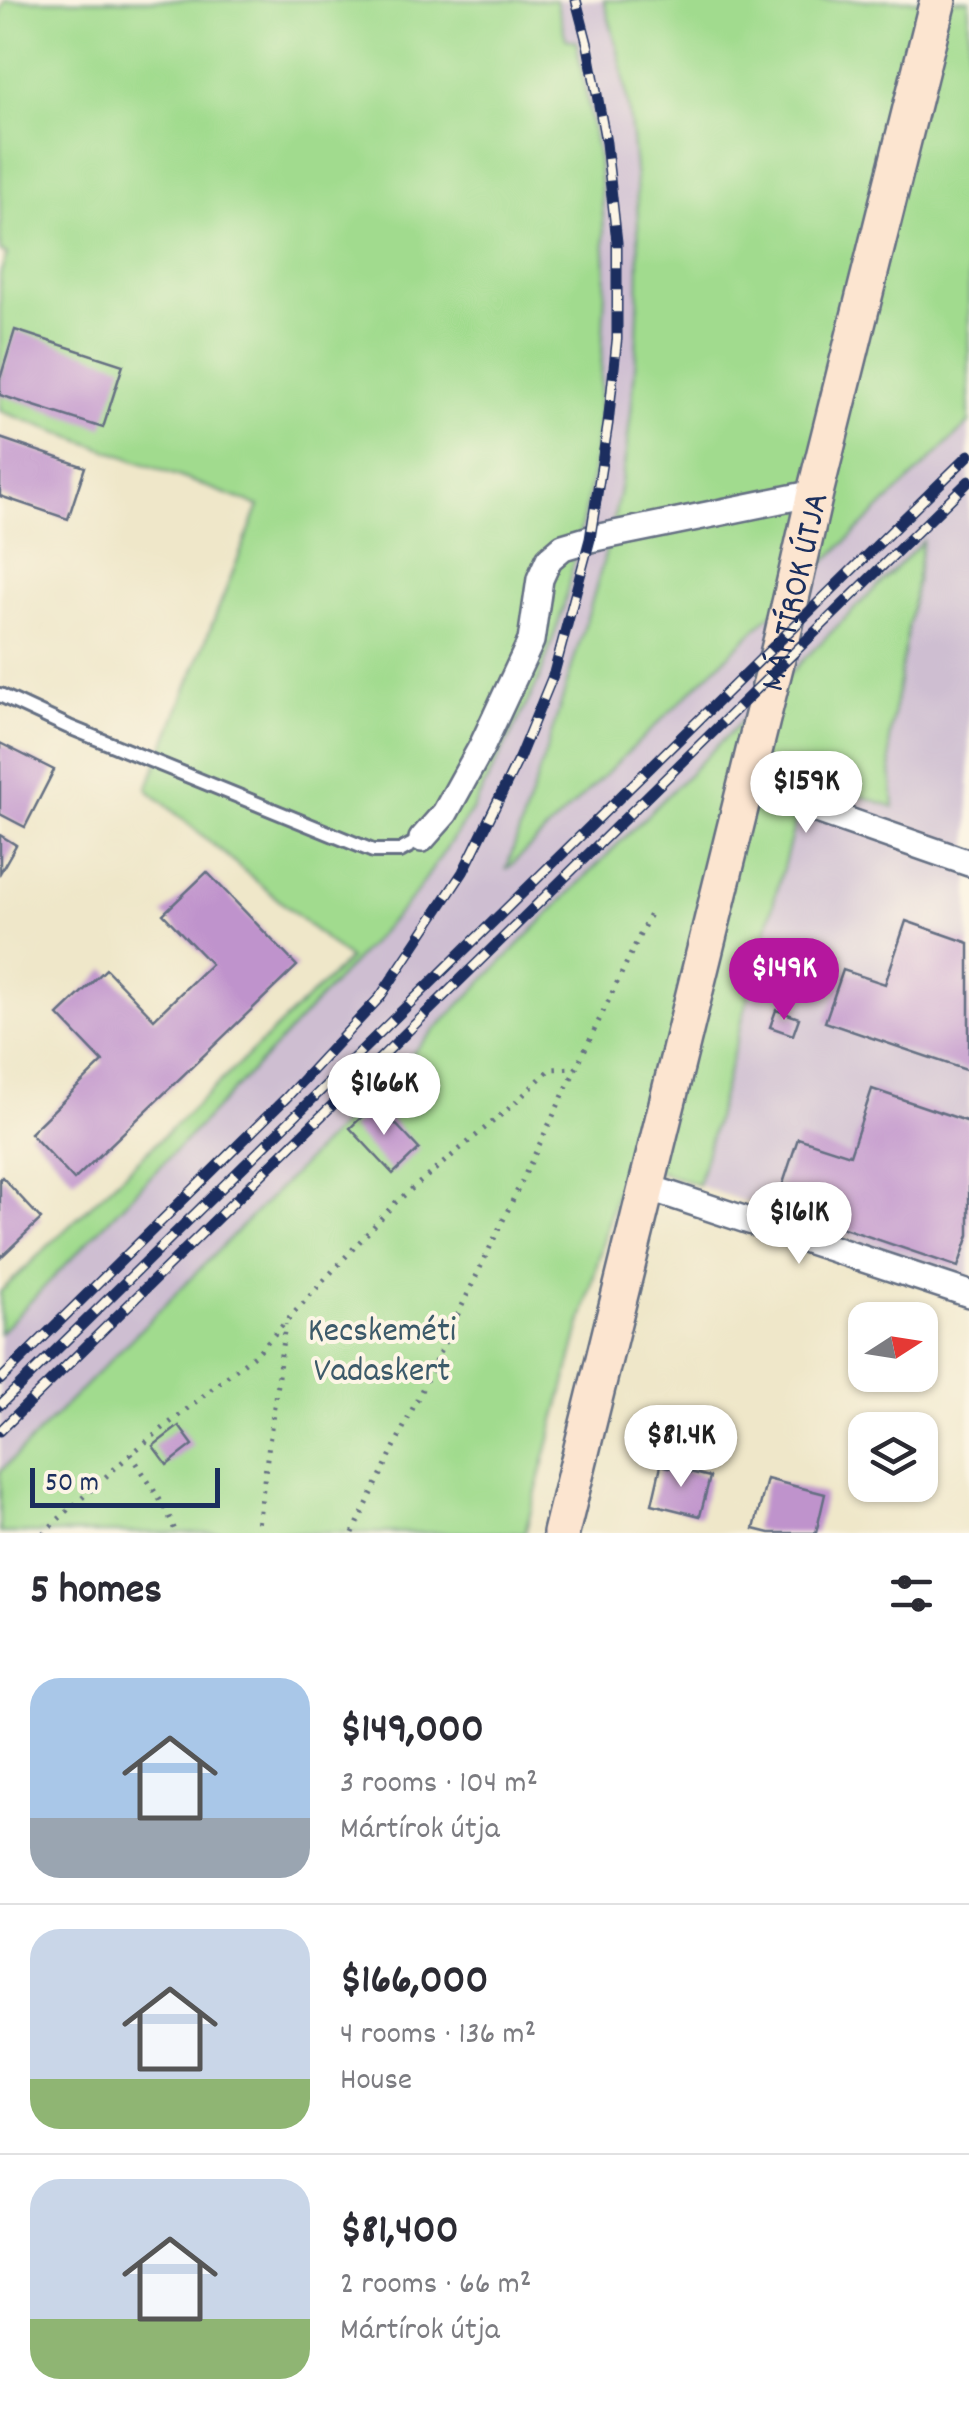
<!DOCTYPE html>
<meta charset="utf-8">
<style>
body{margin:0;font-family:Dekko,sans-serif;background:#f7f7f7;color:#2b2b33;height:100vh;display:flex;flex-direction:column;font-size:38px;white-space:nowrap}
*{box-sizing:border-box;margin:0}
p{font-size:32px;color:#7c7c81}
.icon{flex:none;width:55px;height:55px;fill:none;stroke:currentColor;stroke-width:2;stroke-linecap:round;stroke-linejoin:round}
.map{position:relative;height:1533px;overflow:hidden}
.details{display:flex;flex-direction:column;background:#fff;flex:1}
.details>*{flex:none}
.needle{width:65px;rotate:78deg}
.fabs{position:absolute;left:848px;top:1302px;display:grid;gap:20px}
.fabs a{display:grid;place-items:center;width:90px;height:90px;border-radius:20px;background:#fff;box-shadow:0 2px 8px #0004;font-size:50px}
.scale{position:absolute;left:30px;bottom:25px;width:190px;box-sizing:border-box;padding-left:10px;border:5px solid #1b2f5e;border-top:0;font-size:28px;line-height:35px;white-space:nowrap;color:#1b2f5e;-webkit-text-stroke:8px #fcf5e5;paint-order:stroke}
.price{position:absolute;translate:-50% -85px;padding:0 22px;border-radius:35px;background:#fff;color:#222;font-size:32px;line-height:65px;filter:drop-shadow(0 2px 5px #0008)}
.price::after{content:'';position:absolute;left:50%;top:60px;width:30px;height:22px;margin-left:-15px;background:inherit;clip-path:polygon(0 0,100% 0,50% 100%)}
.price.selected{background:#b5179e;color:#fff}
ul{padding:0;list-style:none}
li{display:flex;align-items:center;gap:30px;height:250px;padding:0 30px}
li+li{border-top:2px solid #e1e1e2}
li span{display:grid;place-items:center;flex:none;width:280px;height:200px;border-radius:30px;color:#555}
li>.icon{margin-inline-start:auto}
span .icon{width:120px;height:120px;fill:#fffc;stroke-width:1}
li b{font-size:42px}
h2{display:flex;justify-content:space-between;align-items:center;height:120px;padding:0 30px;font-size:42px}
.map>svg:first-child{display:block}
.industrial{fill:#cebed1}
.green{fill:#a1db8e;stroke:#5e8576;stroke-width:2.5}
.building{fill:#bf93cc}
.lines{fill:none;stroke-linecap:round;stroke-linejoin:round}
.lane-casing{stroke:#656f83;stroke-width:18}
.street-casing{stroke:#656f83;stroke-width:30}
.secondary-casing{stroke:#656f83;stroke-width:40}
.path{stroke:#656f83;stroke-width:5;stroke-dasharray:2.5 8;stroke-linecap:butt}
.lane{stroke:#fff;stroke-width:12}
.street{stroke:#fff;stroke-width:25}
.secondary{stroke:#fce5d0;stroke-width:35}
.rail-casing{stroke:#1b2f5e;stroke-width:11}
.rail{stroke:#fcf5e5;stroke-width:8;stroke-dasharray:22;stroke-linecap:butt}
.labels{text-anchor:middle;stroke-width:8;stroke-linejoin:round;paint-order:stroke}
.street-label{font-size:35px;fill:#1b2f5e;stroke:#fcf5e5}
.park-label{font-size:35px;fill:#3c5a6a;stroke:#fcf5e5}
</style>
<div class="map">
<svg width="969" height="1533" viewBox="0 0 969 1533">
<rect width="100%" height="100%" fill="#fcf5e5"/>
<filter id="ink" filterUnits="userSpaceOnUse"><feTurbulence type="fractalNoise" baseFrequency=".01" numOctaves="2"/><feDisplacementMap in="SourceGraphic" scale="20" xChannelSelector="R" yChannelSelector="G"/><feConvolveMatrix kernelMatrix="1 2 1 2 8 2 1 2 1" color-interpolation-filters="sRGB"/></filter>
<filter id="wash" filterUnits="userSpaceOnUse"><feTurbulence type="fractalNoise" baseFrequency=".0048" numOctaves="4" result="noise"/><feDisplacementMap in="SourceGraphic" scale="40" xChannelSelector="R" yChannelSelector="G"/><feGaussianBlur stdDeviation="2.25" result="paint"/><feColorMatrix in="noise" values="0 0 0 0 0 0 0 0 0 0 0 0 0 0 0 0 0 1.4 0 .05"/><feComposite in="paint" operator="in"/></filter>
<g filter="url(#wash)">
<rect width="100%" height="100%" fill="#efe7c9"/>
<path class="industrial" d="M 556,0 L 604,0 L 623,71 L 633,154 L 639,266 L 635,366 L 626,456 L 598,583 L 539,774 L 507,868 L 969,423 L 969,1283 L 698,1185 L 807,778 L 894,806 L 889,740 L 922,543 L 612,850 L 0,1472 L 0,1333 L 274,1048 L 414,896 L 472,810 L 539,680 L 593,474 L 599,417 L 605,316 L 603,214 L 598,157 L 577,42 L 566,40 Z"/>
<g class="green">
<path d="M 5,0 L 556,0 L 566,39 L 576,41 L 598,157 L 603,214 L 606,271 L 599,417 L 593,474 L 563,609 L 539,680 L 472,810 L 414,896 L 274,1048 L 0,1333 L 0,1292 L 349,959 L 147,789 L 259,506 L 0,411 L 0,274 L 7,254 L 0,251 L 0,13 Z"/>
<path d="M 604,0 L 969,0 L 969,423 L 506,870 C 530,801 553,731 574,660 C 595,593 616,523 626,453 C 643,331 644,196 623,74 C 619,49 610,24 604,0 Z"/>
<path d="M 923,541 L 889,740 L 894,807 L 807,778 L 698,1185 L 625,1160 L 525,1533 L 0,1533 L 0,1472 L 612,850 Z"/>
</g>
<g id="blocks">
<g class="building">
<path d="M 15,330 L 123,365 L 103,428 L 0,395 L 0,379 Z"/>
<path d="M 0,438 L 85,467 L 68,519 L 0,496 Z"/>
<path d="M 0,743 L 54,770 L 25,827 L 0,814 Z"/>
<path d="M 0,835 L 16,845 L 0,873 Z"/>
<path d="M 207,872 L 297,966 L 74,1180 L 30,1133 L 103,1062 L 58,1015 L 106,969 L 154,1019 L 211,964 L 163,914 Z"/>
<path d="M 906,921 L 969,943 L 969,1071 L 825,1022 L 843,970 L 885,984 Z"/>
<path d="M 776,1010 L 799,1018 L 793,1035 L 770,1027 Z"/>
<path d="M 872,1089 L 969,1122 L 969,1235 L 958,1267 L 776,1205 L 798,1138 L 850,1155 Z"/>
<path d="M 376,1103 L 419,1149 L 393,1174 L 350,1128 Z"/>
<path d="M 2,1177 L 41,1219 L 0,1258 L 0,1179 Z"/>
<path d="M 179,1426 L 193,1445 L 167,1465 L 153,1446 Z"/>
<path d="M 661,1465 L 710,1477 L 700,1516 L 652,1504 Z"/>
<path d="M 767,1479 L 825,1494 L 816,1533 L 770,1533 L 754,1529 Z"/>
</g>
</g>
</g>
<g filter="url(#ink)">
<use href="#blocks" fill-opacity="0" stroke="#656f83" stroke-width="2.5"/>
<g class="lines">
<defs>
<path id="lane" d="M 0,695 L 69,727 L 373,851 L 400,851 L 422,839"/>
<g id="street">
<path d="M 745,785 L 969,863"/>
<path d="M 422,839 L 445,813 L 482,746 L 531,641 L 540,579 L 549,559 L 563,547 L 590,539 L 815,493"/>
<path d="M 647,1187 L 969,1294"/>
</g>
<g id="secondary">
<path id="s1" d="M 561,1533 L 782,638 L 815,493 L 938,0"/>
</g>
</defs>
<use href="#lane" class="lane-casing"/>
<use href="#street" class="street-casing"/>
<use href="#secondary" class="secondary-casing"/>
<g class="path">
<path d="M 131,1454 L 167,1511 L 176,1533"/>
<path d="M 43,1533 L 131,1454 L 259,1351 L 396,1202 L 513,1105 L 550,1069 L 576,1068"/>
<path d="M 257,1533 L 285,1324"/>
<path d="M 353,1533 L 650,914"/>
</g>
<use href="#lane" class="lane"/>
<use href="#street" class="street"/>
<use href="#secondary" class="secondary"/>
<defs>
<g id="rail">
<path d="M 0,1380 L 286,1098 L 380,997 L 463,872 L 519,758 L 554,673 L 590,539 L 608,424 L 617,339 L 617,242 L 606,143 L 588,46 L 576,0"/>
<path d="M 0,1405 L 969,455"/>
<path d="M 0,1431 L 969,481"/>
</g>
</defs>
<use href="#rail" class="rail-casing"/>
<use href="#rail" class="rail"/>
</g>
</g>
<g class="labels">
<g class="street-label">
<text dy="12" stroke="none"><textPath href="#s1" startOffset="970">MÁRTÍROK ÚTJA</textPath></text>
</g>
<g class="park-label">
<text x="382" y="1340">Kecskeméti<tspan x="382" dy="40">Vadaskert</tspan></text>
</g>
</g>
</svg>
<div class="fabs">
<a><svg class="needle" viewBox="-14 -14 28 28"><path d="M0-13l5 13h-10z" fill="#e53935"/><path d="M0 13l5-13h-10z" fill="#7c7c81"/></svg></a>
<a><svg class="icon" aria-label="layers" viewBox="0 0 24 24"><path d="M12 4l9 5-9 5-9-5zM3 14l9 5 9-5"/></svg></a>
</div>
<div class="scale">50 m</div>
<b class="price" style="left:806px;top:836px">$159K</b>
<b class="price selected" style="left:784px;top:1023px">$149K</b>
<b class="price" style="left:384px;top:1138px">$166K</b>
<b class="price" style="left:799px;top:1267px">$161K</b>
<b class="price" style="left:681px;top:1490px">$81.4K</b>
</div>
<section class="details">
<h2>5 homes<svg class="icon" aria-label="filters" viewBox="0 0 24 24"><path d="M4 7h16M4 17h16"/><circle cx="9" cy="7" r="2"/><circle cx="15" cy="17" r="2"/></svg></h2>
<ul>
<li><span style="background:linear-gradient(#a9c7e8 70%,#9aa5b1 0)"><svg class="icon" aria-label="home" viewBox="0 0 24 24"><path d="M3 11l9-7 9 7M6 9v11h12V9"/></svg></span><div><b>$149,000</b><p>3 rooms · 104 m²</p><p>Mártírok útja</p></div></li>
<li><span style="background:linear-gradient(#c9d6e8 75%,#8fb573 0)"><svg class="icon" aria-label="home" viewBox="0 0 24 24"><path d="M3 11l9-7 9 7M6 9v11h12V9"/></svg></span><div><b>$166,000</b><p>4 rooms · 136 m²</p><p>House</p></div></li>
<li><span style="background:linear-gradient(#c9d6e8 70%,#8fb573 0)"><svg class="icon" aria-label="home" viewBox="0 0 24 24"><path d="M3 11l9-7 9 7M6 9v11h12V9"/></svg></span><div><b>$81,400</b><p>2 rooms · 66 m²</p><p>Mártírok útja</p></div></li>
</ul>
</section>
